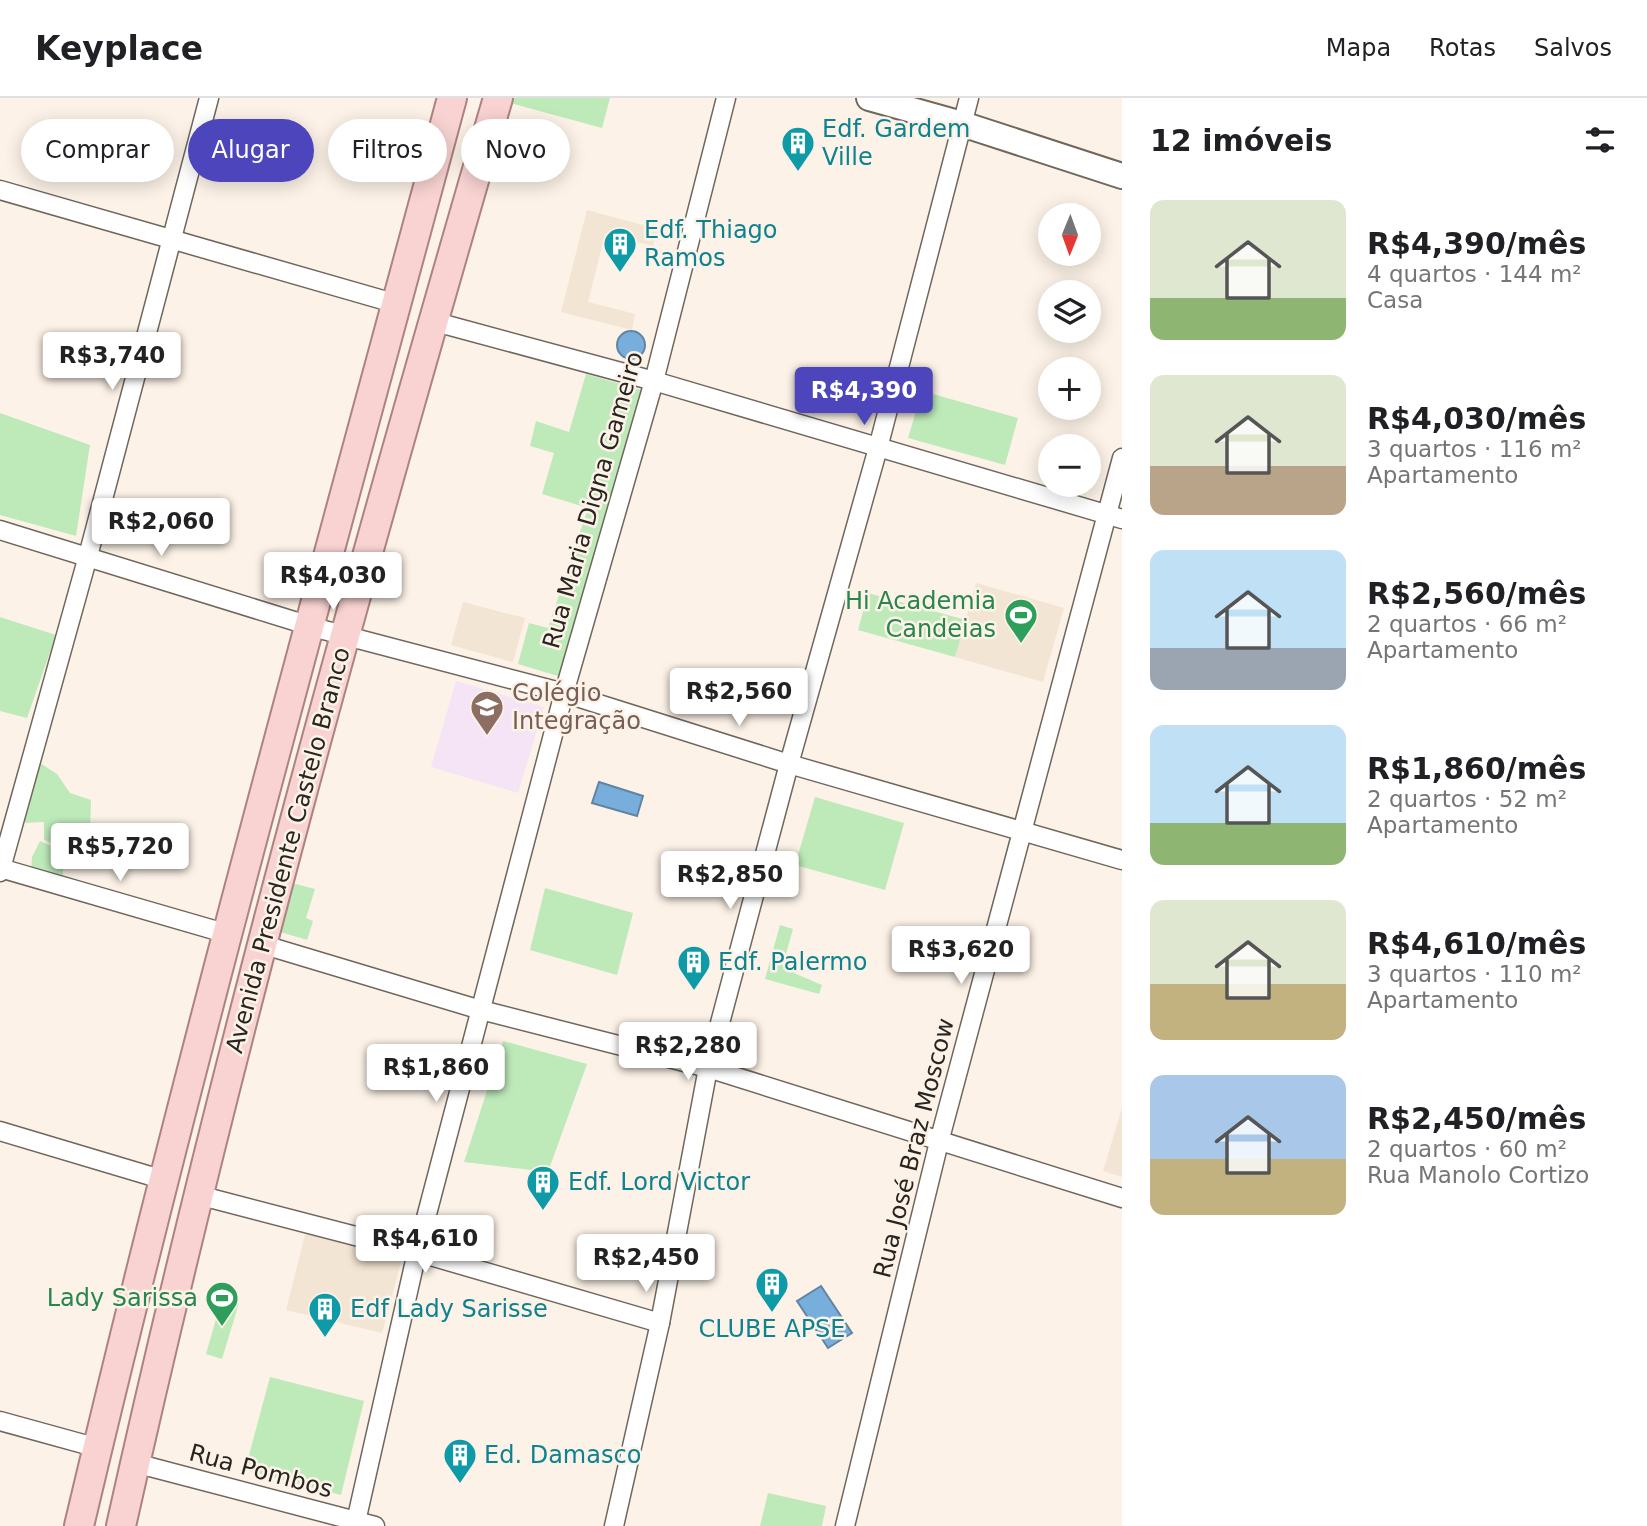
<!DOCTYPE html>
<html lang="pt">
<meta charset="utf-8">
<style>
body{margin:0;font-family:"DejaVu Sans",sans-serif;background:#f6f6f6;color:#202124;height:100vh;display:flex;flex-direction:column;font-size:26px;white-space:nowrap}
*{box-sizing:border-box;margin:0}
p{font-size:23px;color:#757577}
.icon{flex:none;width:38px;height:38px;fill:none;stroke:currentColor;stroke-width:2;stroke-linecap:round;stroke-linejoin:round}
.map{position:relative;flex:1;overflow:hidden}
.details{display:flex;flex-direction:column;background:#fff;width:525px}
.details>*{flex:none}
.banner{position:absolute;left:21px;top:21px;width:665px;height:63px;display:flex;gap:14px}
.needle{width:46px;rotate:181deg}
.controls{position:absolute;left:1038px;top:105px;display:grid;gap:14px}
.controls a{display:grid;place-items:center;width:63px;height:63px;border-radius:50%;background:#fff;box-shadow:0 4px 18px #0003;font-size:35px}
.price{position:absolute;translate:-50% -60px;padding:0 16px;border-radius:7px;background:#fff;color:#222;font-size:23px;line-height:46px;filter:drop-shadow(0 2px 4px #0008)}
.price::after{content:'';position:absolute;left:50%;top:42px;width:21px;height:16px;margin-left:-10px;background:inherit;clip-path:polygon(0 0,100% 0,50% 100%)}
.price.on{background:#4c45bb;color:#fff}
ul{padding:0;list-style:none}
li{display:flex;align-items:center;gap:21px;height:175px;padding:0 28px}
li span{display:grid;place-items:center;flex:none;width:196px;height:140px;border-radius:14px;color:#555}
li>.icon{margin-inline-start:auto}
span .icon{width:84px;height:84px;fill:#fffc;stroke-width:1}
li b{font-size:30px}
h2{display:flex;justify-content:space-between;align-items:center;height:84px;padding:0 28px;font-size:30px}
.tag{padding:0 24px;border-radius:32px;background:#fff;box-shadow:0 4px 18px #0003;font-size:24px;line-height:63px}
.tag.on{background:#4c45bb;color:#fff}
header{display:flex;align-items:center;gap:42px;box-sizing:border-box;height:98px;padding:0 35px;background:#fff;border-bottom:2px solid #e0e0e0}
header strong{font-size:33px}
nav{display:flex;gap:38px;margin-inline-start:auto;font-size:24px}
main{display:flex;flex:1;min-height:0}
.map>svg:first-child{display:block}
.built{fill:#f3e5d3}
.education{fill:#f4e4f6}
.green{fill:#beeaba}
.water{fill:#78aedb;stroke:#6085a3;stroke-width:2}
.lines{fill:none;stroke-linecap:round;stroke-linejoin:round}
.street-casing{stroke:#6f675c;stroke-width:21}
.secondary-casing{stroke:#6f675c;stroke-width:28}
.primary-casing{stroke:#ac8380;stroke-width:32}
.street{stroke:#fff;stroke-width:18}
.secondary{stroke:#fff;stroke-width:24}
.primary{stroke:#f8d3d2;stroke-width:28}
.labels{text-anchor:middle;stroke-width:5;stroke-linejoin:round;paint-order:stroke}
.culture-label{font-size:24px;fill:#0d838f;stroke:#fcf2e7;text-anchor:start}
.street-label{font-size:24px;fill:#282520;stroke:#fcf2e7}
.leisure-label{font-size:24px;fill:#27864d;stroke:#fcf2e7;text-anchor:end}
.education-label{font-size:24px;fill:#785e54;stroke:#fcf2e7;text-anchor:start}
</style>
<header>
<strong>Keyplace</strong>
<nav><a>Mapa</a><a>Rotas</a><a>Salvos</a></nav>
</header>
<main>
<div class="map">
<svg width="1122" height="1428" viewBox="0 0 1122 1428">
<rect width="100%" height="100%" fill="#fcf2e7"/>
<g class="built">
<path d="M 587,112 L 658,131 L 653,148 L 605,136 L 588,204 L 635,216 L 632,232 L 561,214 Z"/>
<path d="M 976,485 L 1064,510 L 1043,584 L 955,559 Z"/>
<path d="M 463,504 L 525,520 L 513,564 L 451,547 Z"/>
<path d="M 1122,1010 L 1122,1079 L 1103,1073 Z"/>
<path d="M 306,1133 L 403,1157 L 382,1235 L 286,1212 Z"/>
</g>
<path class="education" d="M 456,583 L 544,609 L 518,695 L 431,669 Z"/>
<g class="green">
<path d="M 511,0 L 610,0 L 602,30 L 510,5 Z"/>
<path d="M 586,276 L 641,292 L 561,579 L 518,566 L 529,525 L 548,530 L 588,410 L 542,396 L 554,355 L 530,348 L 536,323 L 569,334 Z"/>
<path d="M 922,293 L 1018,320 L 1005,367 L 908,340 Z"/>
<path d="M 0,315 L 90,347 L 76,438 L 0,417 Z"/>
<path d="M 868,495 L 966,522 L 955,559 L 858,532 Z"/>
<path d="M 0,519 L 56,537 L 27,620 L 0,613 Z"/>
<path d="M 40,665 L 57,676 L 70,695 L 91,702 L 90,733 L 61,726 L 52,745 L 44,742 L 44,724 L 26,725 L 15,704 Z"/>
<path d="M 815,699 L 904,725 L 885,792 L 795,767 Z"/>
<path d="M 40,743 L 54,749 L 56,764 L 63,767 L 63,781 L 31,774 L 32,759 Z"/>
<path d="M 292,785 L 315,791 L 306,820 L 313,823 L 307,842 L 277,833 Z"/>
<path d="M 545,790 L 633,815 L 617,877 L 530,852 Z"/>
<path d="M 780,827 L 793,831 L 784,863 L 796,866 L 794,875 L 822,887 L 819,896 L 765,881 Z"/>
<path d="M 503,943 L 587,966 L 548,1074 L 464,1064 Z"/>
<path d="M 222,1200 L 239,1205 L 222,1261 L 206,1256 Z"/>
<path d="M 270,1279 L 364,1303 L 341,1397 L 245,1372 Z"/>
<path d="M 768,1395 L 826,1408 L 822,1428 L 760,1428 Z"/>
</g>
<g class="water">
<circle cx="631" cy="247" r="14"/>
<path d="M 599,684 L 643,698 L 637,718 L 592,705 Z"/>
<path d="M 821,1188 L 852,1235 L 828,1250 L 797,1203 Z"/>
</g>
<g class="lines">
<defs>
<g id="street">
<path d="M 0,92 L 397,206"/>
<path d="M 432,223 L 654,283 L 1122,421"/>
<path d="M 0,432 L 320,531 L 564,595 L 789,666 L 1122,762"/>
<path d="M 0,770 L 228,836"/>
<path d="M 0,774 L 88,458 L 209,0"/>
<path d="M 261,846 L 481,912 L 708,970 L 1122,1100"/>
<path d="M 0,1033 L 164,1082"/>
<path d="M 198,1097 L 417,1154 L 660,1225"/>
<path d="M 0,1323 L 98,1350"/>
<path d="M 135,1365 L 375,1428"/>
<path d="M 355,1428 L 417,1154 L 564,595 L 654,283 L 726,0"/>
<path d="M 614,1428 L 660,1225 L 708,970 L 789,666 L 878,350 L 969,0"/>
<path d="M 845,1428 L 939,1044 L 1122,360"/>
</g>
<path id="secondary" d="M 869,0 L 962,26 L 1122,78"/>
<g id="primary">
<path d="M 79,1428 C 192,949 324,475 452,0"/>
<path d="M 121,1428 C 228,947 360,473 498,0"/>
</g>
</defs>
<use href="#street" class="street-casing"/>
<use href="#secondary" class="secondary-casing"/>
<use href="#primary" class="primary-casing"/>
<use href="#street" class="street"/>
<use href="#secondary" class="secondary"/>
<use href="#primary" class="primary"/>
</g>
<defs>
<symbol id="building-pin" viewBox="-11 -11 22 30"><path d="M0 17L-7.5 6A9.5 9.5 0 1 1 7.5 6Z" fill="#0f9aa8" stroke="#fcf2e7"/><path d="M-4-6H4V6H1V3H-1V6H-4ZM-2.5-4.3h1.7v1.8h-1.7ZM.8-4.3h1.7v1.8H.8ZM-2.5-1h1.7V.8h-1.7ZM.8-1h1.7V.8H.8Z" fill="#fff"/></symbol>
<symbol id="stadium-pin" viewBox="-11 -11 22 30"><path d="M0 17L-7.5 6A9.5 9.5 0 1 1 7.5 6Z" fill="#2e9e5b" stroke="#fcf2e7"/><path d="M0-5a6.5 5 0 1 0 0 10a6.5 5 0 1 0 0-10ZM-3.5-1.8h7v3.6h-7Z" fill="#fff"/></symbol>
<symbol id="school-pin" viewBox="-11 -11 22 30"><path d="M0 17L-7.5 6A9.5 9.5 0 1 1 7.5 6Z" fill="#8d6e63" stroke="#fcf2e7"/><path d="M0-5L7-2L0 1L-7-2ZM-4 1L0 2.5L4 1V4Q0 6-4 4Z" fill="#fff"/></symbol>
</defs>
<g fill-rule="evenodd">
<use href="#building-pin" x="779" y="26" width="38" height="52"/>
<use href="#building-pin" x="601" y="127" width="38" height="52"/>
<use href="#stadium-pin" x="1002" y="498" width="38" height="52"/>
<use href="#school-pin" x="468" y="590" width="38" height="52"/>
<use href="#building-pin" x="675" y="845" width="38" height="52"/>
<use href="#building-pin" x="524" y="1065" width="38" height="52"/>
<use href="#building-pin" x="753" y="1167" width="38" height="52"/>
<use href="#stadium-pin" x="203" y="1181" width="38" height="52"/>
<use href="#building-pin" x="306" y="1192" width="38" height="52"/>
<use href="#building-pin" x="441" y="1338" width="38" height="52"/>
</g>
<g class="labels">
<g class="culture-label">
<text x="822" y="39">Edf. Gardem<tspan x="822" dy="28">Ville</tspan></text>
<text x="644" y="140">Edf. Thiago<tspan x="644" dy="28">Ramos</tspan></text>
<text x="718" y="872">Edf. Palermo</text>
<text x="568" y="1092">Edf. Lord Victor</text>
<text x="350" y="1219">Edf Lady Sarisse</text>
<text x="772" y="1239" text-anchor="middle">CLUBE APSE</text>
<text x="484" y="1365">Ed. Damasco</text>
</g>
<g class="street-label">
<text transform="translate(593 402) rotate(-74)" y="8">Rua Maria Digna Gameiro</text>
<text transform="translate(288 752) rotate(-75)" y="8">Avenida Presidente Castelo Branco</text>
<text transform="translate(914 1050) rotate(-76)" y="8">Rua José Braz Moscow</text>
<text transform="translate(261 1373) rotate(15)" y="8">Rua Pombos</text>
</g>
<g class="leisure-label">
<text x="996" y="511">Hi Academia<tspan x="996" dy="28">Candeias</tspan></text>
<text x="198" y="1208">Lady Sarissa</text>
</g>
<g class="education-label">
<text x="512" y="603">Colégio<tspan x="512" dy="28">Integração</tspan></text>
</g>
</g>
</svg>
<div class="controls">
<a><svg class="needle" viewBox="-14 -14 28 28"><path d="M0-13l5 13h-10z" fill="#e53935"/><path d="M0 13l5-13h-10z" fill="#757577"/></svg></a>
<a><svg class="icon" aria-label="layers" viewBox="0 0 24 24"><path d="M12 4l9 5-9 5-9-5zM3 14l9 5 9-5"/></svg></a>
<a>+</a>
<a>−</a>
</div>
<b class="price" style="left:112px;top:294px">R$3,740</b>
<b class="price on" style="left:864px;top:329px">R$4,390</b>
<b class="price" style="left:161px;top:460px">R$2,060</b>
<b class="price" style="left:333px;top:514px">R$4,030</b>
<b class="price" style="left:739px;top:630px">R$2,560</b>
<b class="price" style="left:120px;top:785px">R$5,720</b>
<b class="price" style="left:730px;top:813px">R$2,850</b>
<b class="price" style="left:961px;top:888px">R$3,620</b>
<b class="price" style="left:688px;top:984px">R$2,280</b>
<b class="price" style="left:436px;top:1006px">R$1,860</b>
<b class="price" style="left:425px;top:1177px">R$4,610</b>
<b class="price" style="left:646px;top:1196px">R$2,450</b>
<div class="banner">
<a class="tag">Comprar</a>
<a class="tag on">Alugar</a>
<a class="tag">Filtros</a>
<a class="tag">Novo</a>
</div>
</div>
<section class="details">
<h2>12 imóveis<svg class="icon" aria-label="filters" viewBox="0 0 24 24"><path d="M4 7h16M4 17h16"/><circle cx="9" cy="7" r="2"/><circle cx="15" cy="17" r="2"/></svg></h2>
<ul>
<li><span style="background:linear-gradient(#dfe7d0 70%,#8fb573 0)"><svg class="icon" aria-label="home" viewBox="0 0 24 24"><path d="M3 11l9-7 9 7M6 9v11h12V9"/></svg></span><div><b>R$4,390/mês</b><p>4 quartos · 144 m²</p><p>Casa</p></div></li>
<li><span style="background:linear-gradient(#dfe7d0 65%,#b9a48a 0)"><svg class="icon" aria-label="home" viewBox="0 0 24 24"><path d="M3 11l9-7 9 7M6 9v11h12V9"/></svg></span><div><b>R$4,030/mês</b><p>3 quartos · 116 m²</p><p>Apartamento</p></div></li>
<li><span style="background:linear-gradient(#bfe0f5 70%,#9aa5b1 0)"><svg class="icon" aria-label="home" viewBox="0 0 24 24"><path d="M3 11l9-7 9 7M6 9v11h12V9"/></svg></span><div><b>R$2,560/mês</b><p>2 quartos · 66 m²</p><p>Apartamento</p></div></li>
<li><span style="background:linear-gradient(#bfe0f5 70%,#8fb573 0)"><svg class="icon" aria-label="home" viewBox="0 0 24 24"><path d="M3 11l9-7 9 7M6 9v11h12V9"/></svg></span><div><b>R$1,860/mês</b><p>2 quartos · 52 m²</p><p>Apartamento</p></div></li>
<li><span style="background:linear-gradient(#dfe7d0 60%,#c2b280 0)"><svg class="icon" aria-label="home" viewBox="0 0 24 24"><path d="M3 11l9-7 9 7M6 9v11h12V9"/></svg></span><div><b>R$4,610/mês</b><p>3 quartos · 110 m²</p><p>Apartamento</p></div></li>
<li><span style="background:linear-gradient(#a9c7e8 60%,#c2b280 0)"><svg class="icon" aria-label="home" viewBox="0 0 24 24"><path d="M3 11l9-7 9 7M6 9v11h12V9"/></svg></span><div><b>R$2,450/mês</b><p>2 quartos · 60 m²</p><p>Rua Manolo Cortizo</p></div></li>
</ul>
</section>
</main>
